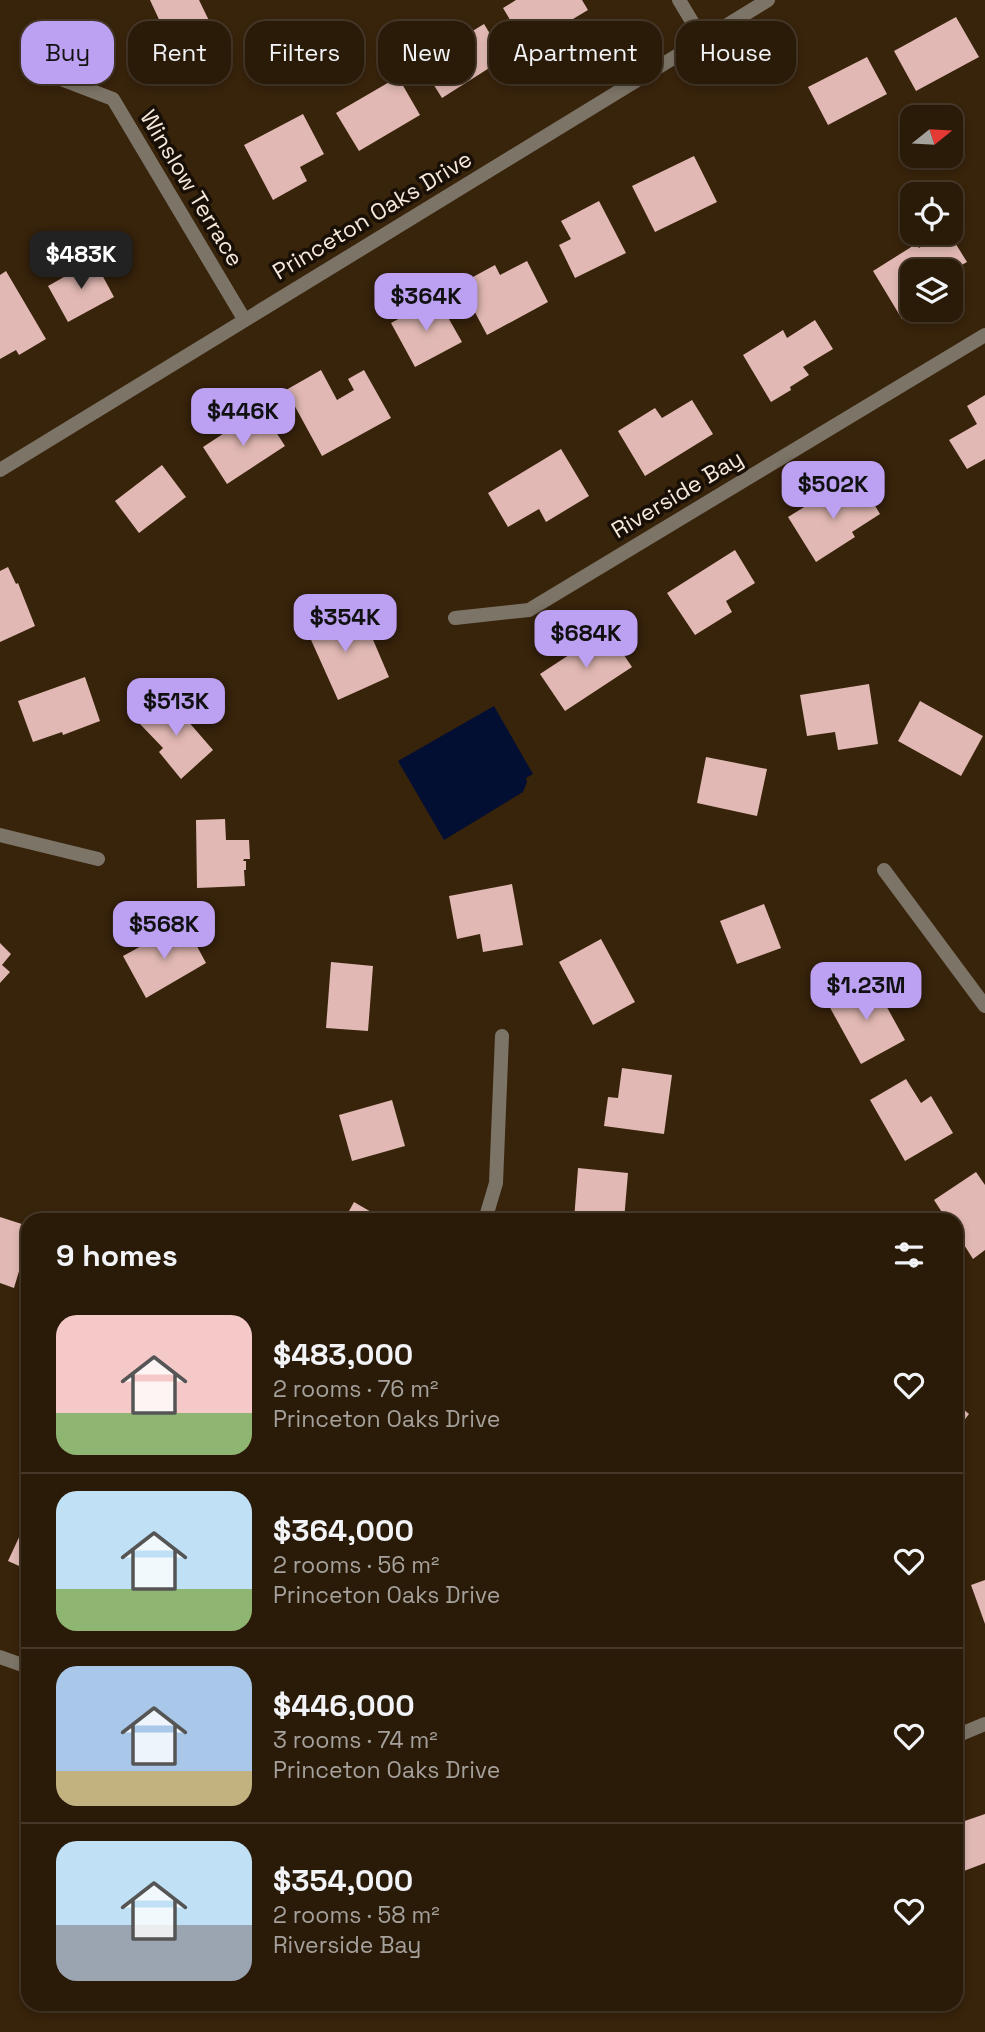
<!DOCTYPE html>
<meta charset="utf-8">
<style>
body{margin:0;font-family:"Space Grotesk",sans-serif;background:#362716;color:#f1f3f6;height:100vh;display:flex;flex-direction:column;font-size:26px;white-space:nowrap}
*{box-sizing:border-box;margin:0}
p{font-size:23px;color:#a5a19c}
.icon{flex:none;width:38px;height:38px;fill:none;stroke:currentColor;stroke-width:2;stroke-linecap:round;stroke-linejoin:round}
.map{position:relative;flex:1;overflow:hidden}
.sheet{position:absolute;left:21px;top:1213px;width:942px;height:798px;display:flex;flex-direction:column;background:#2a1a08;border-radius:21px;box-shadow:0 4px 10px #0003,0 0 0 2px #463829}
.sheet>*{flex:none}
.top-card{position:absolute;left:21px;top:21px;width:943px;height:63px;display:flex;gap:14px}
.needle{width:46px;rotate:72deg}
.buttons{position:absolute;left:900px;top:105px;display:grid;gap:14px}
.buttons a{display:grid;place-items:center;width:63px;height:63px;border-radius:14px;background:#2a1a08;box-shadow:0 4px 10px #0003,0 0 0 2px #463829;font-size:35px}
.price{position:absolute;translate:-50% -60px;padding:0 16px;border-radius:14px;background:#bca0f2;color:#111;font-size:23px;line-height:46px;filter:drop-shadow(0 2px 4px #0008)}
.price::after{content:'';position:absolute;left:50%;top:42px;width:21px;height:16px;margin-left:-10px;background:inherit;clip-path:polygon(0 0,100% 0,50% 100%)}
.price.active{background:#222;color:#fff}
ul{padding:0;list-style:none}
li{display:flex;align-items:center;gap:21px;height:175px;padding:0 35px}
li+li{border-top:2px solid #463829}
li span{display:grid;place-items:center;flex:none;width:196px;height:140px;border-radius:21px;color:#555}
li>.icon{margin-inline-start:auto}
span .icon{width:84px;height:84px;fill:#fffc;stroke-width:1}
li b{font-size:30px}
h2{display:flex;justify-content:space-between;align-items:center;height:84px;padding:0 35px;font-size:30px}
.tag{padding:0 24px;border-radius:21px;background:#2a1a08;box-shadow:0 4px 10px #0003,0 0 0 2px #463829;font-size:24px;line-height:63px}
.tag.active{background:#bca0f2;color:#111}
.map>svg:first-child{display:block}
.water{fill:#030e33}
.building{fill:#e1b8b3}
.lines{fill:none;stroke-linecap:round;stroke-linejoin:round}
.minor{stroke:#7c7467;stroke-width:14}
.labels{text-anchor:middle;stroke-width:7;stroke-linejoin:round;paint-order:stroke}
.street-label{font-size:23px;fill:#f6e8da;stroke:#180f06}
</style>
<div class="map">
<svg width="985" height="2032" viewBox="0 0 985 2032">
<rect width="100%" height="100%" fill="#38230b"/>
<path class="water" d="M 494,706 L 533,774 L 526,778 L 527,782 L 523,792 L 444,840 L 398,761 Z"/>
<g class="building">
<path d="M 150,0 L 199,0 L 215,33 L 174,52 Z"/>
<path d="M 516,0 L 582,0 L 588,10 L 526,47 L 503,8 Z"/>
<path d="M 956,17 L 979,57 L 916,91 L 894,51 Z"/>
<path d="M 484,24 L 505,58 L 442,98 L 420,63 Z"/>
<path d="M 867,57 L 887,94 L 828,125 L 808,87 Z"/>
<path d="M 398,77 L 420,115 L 359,151 L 336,113 Z"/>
<path d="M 303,114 L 324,154 L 300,167 L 307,181 L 273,200 L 244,145 Z"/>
<path d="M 694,156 L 717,202 L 655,232 L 632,186 Z"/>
<path d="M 599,201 L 626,253 L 575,278 L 559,245 L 571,239 L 561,221 Z"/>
<path d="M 943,233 L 949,233 L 967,262 L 951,271 L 912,271 L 912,310 L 917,310 L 902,319 L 873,271 L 916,244 L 919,248 Z"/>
<path d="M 94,260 L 114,297 L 68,322 L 48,286 Z"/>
<path d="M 527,261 L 548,302 L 487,335 L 460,284 L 495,265 L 500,275 Z"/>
<path d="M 6,271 L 46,339 L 19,355 L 16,350 L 0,359 L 0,275 Z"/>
<path d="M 437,298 L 462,342 L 415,367 L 391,323 Z"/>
<path d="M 815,320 L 833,349 L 803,367 L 809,375 L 790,387 L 791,390 L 771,402 L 743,355 L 783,330 L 787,338 Z"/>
<path d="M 321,370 L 337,400 L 354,390 L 348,379 L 364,370 L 391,418 L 322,456 L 286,390 Z"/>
<path d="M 985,395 L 985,459 L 967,469 L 949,440 L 977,424 L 967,406 Z"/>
<path d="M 692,400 L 713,434 L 645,476 L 618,431 L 655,408 L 662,418 Z"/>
<path d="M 265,415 L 285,446 L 227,484 L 203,447 L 241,422 L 244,429 Z"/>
<path d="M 561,449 L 589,496 L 546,522 L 539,509 L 508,527 L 488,493 Z"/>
<path d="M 162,465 L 186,497 L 139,533 L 115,501 Z"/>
<path d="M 862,484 L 880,514 L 852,532 L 855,537 L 816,562 L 788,517 L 827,493 L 833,502 Z"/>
<path d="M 735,550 L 755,583 L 726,601 L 732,612 L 695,635 L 667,593 Z"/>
<path d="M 8,567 L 16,584 L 18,583 L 35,626 L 0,642 L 0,571 Z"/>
<path d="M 338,607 L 351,636 L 368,628 L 389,677 L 338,700 L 303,622 Z"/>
<path d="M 607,630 L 632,667 L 565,711 L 540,674 Z"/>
<path d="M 85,677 L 100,721 L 63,735 L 62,732 L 33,742 L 18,701 Z"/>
<path d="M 869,684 L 878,744 L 838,750 L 835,732 L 807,736 L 800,695 Z"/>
<path d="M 167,697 L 213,750 L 181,779 L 159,752 L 163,748 L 140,724 Z"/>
<path d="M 920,701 L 983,736 L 961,776 L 898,741 Z"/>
<path d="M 706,757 L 767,769 L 757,816 L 697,803 Z"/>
<path d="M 225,819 L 226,840 L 249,840 L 250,859 L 244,859 L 243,861 L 246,861 L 246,870 L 244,870 L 245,886 L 197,888 L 196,820 Z"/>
<path d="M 512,884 L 523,945 L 483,952 L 480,934 L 457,939 L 449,896 Z"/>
<path d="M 764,904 L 781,948 L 737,964 L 720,921 Z"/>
<path d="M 186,926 L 206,963 L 146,998 L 123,956 L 156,938 L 158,941 Z"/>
<path d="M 601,939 L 635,1002 L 593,1025 L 559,962 Z"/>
<path d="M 0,943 L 11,954 L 2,965 L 10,972 L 0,983 Z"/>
<path d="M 331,962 L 373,966 L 368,1031 L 326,1028 Z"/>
<path d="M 872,980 L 905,1040 L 861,1064 L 828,1004 Z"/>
<path d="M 622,1068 L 672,1075 L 664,1134 L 604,1126 L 608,1097 L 618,1098 Z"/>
<path d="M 906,1079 L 921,1103 L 931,1096 L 953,1133 L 905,1161 L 870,1100 Z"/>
<path d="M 392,1100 L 405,1146 L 352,1161 L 339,1115 Z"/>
<path d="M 578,1168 L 628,1173 L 624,1220 L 574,1220 Z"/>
<path d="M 976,1172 L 985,1185 L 985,1250 L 973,1259 L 956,1232 L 956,1220 L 947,1220 L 934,1200 Z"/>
<path d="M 354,1202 L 385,1220 L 344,1220 Z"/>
<path d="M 0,1217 L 28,1226 L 28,1241 L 14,1288 L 0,1283 Z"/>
<path d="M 956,1403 L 969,1414 L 956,1431 Z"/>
<path d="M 28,1518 L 28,1570 L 8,1561 Z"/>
<path d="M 985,1580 L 985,1624 L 971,1585 Z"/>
<path d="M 985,1814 L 985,1863 L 956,1874 L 956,1824 Z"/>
</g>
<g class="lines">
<g class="minor">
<path d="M 679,0 L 703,40"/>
<path d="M 53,76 L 113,99 L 244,319"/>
<path d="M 0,470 L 768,0"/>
<path d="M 455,618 L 529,610 L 985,335"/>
<path d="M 0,835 L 98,859"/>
<path d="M 884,870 L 985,1006"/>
<path d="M 485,1220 L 496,1183 L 502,1036"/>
<path d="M 0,1657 L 28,1667"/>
<path d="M 956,1736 L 985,1724"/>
</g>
</g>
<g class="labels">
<g class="street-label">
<text transform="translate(192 188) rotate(59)" y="8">Winslow Terrace</text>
<text transform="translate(372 215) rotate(-31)" y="8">Princeton Oaks Drive</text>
<text transform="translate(677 494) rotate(-31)" y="8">Riverside Bay</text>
</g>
</g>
</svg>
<div class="buttons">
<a><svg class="needle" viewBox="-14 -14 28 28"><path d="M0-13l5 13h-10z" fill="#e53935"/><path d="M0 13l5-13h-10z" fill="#a5a19c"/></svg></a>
<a><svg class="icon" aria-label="locate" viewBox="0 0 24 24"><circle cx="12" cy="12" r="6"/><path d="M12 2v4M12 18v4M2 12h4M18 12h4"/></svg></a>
<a><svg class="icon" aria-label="layers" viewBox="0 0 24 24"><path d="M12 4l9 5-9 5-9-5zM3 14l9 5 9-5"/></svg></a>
</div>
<b class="price active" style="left:81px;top:291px">$483K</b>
<b class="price" style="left:426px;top:333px">$364K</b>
<b class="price" style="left:243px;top:448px">$446K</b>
<b class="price" style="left:833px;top:521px">$502K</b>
<b class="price" style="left:345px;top:654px">$354K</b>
<b class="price" style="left:586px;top:670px">$684K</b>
<b class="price" style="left:176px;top:738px">$513K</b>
<b class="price" style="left:164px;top:961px">$568K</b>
<b class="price" style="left:866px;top:1022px">$1.23M</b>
<div class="top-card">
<a class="tag active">Buy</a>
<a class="tag">Rent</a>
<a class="tag">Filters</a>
<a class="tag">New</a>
<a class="tag">Apartment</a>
<a class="tag">House</a>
</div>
<section class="sheet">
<h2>9 homes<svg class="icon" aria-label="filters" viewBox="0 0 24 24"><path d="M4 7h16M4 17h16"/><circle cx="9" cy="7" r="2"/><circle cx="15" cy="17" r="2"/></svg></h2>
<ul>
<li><span style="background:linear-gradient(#f6c9c9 70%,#8fb573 0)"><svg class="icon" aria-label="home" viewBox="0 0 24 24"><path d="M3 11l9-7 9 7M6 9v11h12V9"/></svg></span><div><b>$483,000</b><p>2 rooms · 76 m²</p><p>Princeton Oaks Drive</p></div><svg class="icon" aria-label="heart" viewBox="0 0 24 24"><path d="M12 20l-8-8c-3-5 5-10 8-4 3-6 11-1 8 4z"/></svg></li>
<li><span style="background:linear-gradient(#bfe0f5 70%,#8fb573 0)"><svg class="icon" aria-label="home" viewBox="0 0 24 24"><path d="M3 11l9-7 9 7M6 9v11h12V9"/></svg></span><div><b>$364,000</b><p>2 rooms · 56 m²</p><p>Princeton Oaks Drive</p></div><svg class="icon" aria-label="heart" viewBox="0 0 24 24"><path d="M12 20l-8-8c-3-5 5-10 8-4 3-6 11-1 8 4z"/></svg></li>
<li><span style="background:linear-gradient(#a9c7e8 75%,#c2b280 0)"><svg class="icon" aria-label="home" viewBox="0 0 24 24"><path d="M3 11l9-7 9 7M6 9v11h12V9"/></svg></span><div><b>$446,000</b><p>3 rooms · 74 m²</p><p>Princeton Oaks Drive</p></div><svg class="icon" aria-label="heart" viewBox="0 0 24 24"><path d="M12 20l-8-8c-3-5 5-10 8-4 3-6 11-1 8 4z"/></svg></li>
<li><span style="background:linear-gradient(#bfe0f5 60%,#9aa5b1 0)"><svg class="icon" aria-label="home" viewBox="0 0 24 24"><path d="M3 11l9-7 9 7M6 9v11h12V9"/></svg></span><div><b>$354,000</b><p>2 rooms · 58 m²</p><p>Riverside Bay</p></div><svg class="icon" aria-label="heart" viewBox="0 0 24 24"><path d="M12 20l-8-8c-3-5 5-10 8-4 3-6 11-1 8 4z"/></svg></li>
</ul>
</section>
</div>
